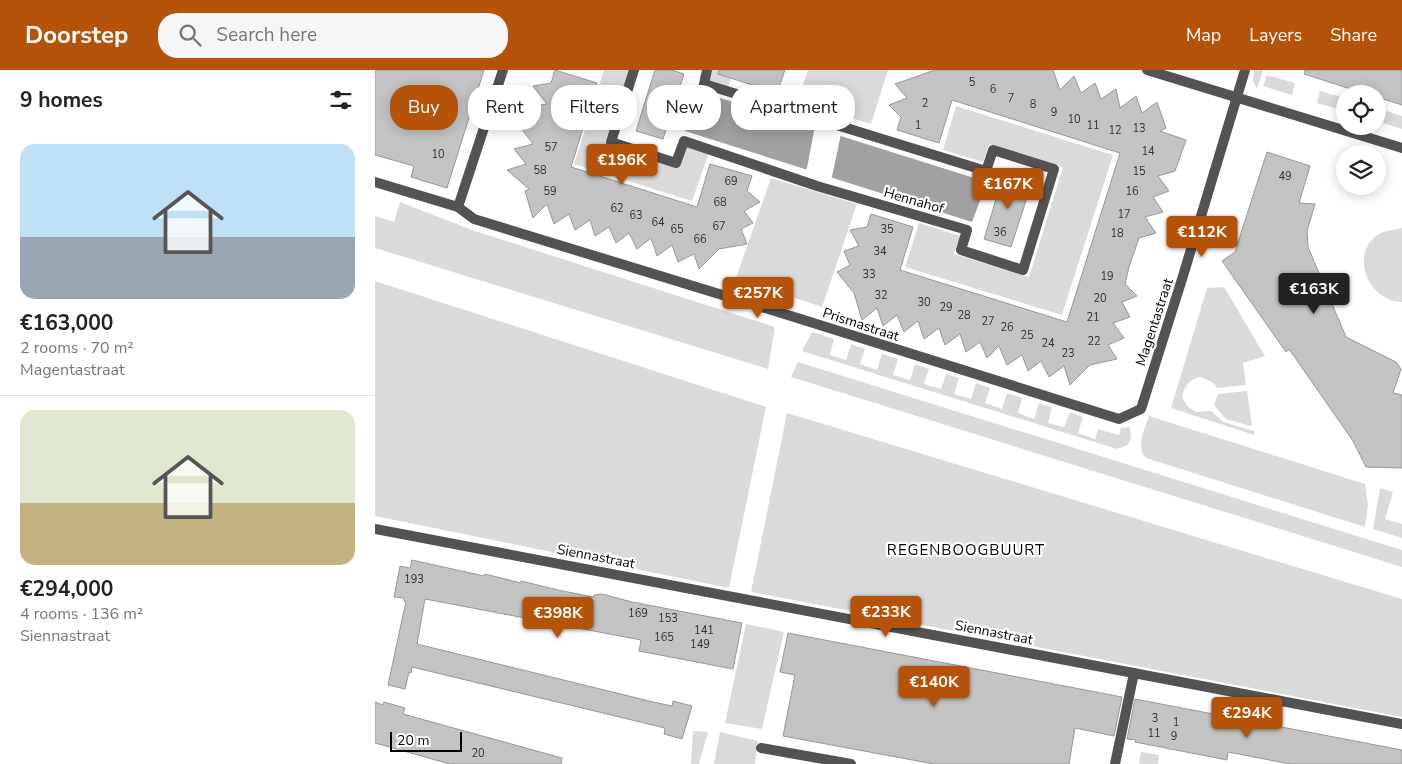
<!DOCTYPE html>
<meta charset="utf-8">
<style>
body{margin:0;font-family:"Nunito Sans",sans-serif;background:#f6f6f6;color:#222;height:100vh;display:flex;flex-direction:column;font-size:19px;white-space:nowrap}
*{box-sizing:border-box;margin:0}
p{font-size:16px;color:#767676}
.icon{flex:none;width:28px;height:28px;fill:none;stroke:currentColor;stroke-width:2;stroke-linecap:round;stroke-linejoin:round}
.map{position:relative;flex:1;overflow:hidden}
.panel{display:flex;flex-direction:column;background:#fff;width:375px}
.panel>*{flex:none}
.banner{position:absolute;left:15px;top:15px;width:475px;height:45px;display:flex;gap:10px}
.fabs{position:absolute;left:961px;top:15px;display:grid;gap:10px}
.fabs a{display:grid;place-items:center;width:50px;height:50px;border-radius:50%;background:#fff;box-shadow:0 2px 12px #0003;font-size:25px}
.scale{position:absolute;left:15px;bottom:12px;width:72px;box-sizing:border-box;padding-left:5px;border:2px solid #000;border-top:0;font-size:14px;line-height:18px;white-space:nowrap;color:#000;-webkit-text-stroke:4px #fff;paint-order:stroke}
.price{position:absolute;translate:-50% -42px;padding:0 11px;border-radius:5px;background:#b45309;color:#fff;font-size:16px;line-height:32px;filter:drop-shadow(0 1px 2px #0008)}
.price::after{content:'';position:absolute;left:50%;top:30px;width:15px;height:11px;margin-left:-8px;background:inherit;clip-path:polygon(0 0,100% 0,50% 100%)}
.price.selected{background:#222;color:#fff}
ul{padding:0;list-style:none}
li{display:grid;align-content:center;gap:10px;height:265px;padding:0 20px}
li+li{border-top:1px solid #e0e0e0}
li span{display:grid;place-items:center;height:155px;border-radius:15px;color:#555}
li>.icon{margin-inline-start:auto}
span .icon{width:90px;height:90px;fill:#fffc;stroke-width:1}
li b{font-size:21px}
h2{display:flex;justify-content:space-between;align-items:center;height:60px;padding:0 20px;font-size:21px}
.pill{padding:0 18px;border-radius:20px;background:#fff;box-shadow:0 2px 12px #0003;font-size:18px;line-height:45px}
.pill.selected{background:#b45309;color:#fff}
header{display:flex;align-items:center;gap:30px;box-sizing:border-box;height:70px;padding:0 25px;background:#b45309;color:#fff}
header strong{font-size:24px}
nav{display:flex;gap:28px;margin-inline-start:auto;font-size:18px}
.search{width:350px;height:45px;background:#f6f6f6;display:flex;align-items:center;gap:12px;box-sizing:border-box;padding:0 18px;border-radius:20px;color:#767676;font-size:19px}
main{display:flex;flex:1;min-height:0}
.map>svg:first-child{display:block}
.green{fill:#dadada}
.water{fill:#a1a1a1}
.pier{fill:#fff}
.building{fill:#c3c3c3;stroke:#979797}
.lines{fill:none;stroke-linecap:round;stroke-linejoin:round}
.pedestrian{stroke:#535353;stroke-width:10}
.minor{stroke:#535353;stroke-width:10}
.labels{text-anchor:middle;stroke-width:4.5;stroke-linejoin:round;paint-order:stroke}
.number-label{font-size:11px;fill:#313131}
.street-label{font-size:14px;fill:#000;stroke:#fff}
.neighbourhood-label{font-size:15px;letter-spacing:1px;fill:#000;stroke:#fff}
</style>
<header>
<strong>Doorstep</strong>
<div class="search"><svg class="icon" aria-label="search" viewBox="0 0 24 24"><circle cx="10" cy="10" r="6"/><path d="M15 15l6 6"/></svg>Search here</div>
<nav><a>Map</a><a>Layers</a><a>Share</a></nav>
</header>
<main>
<section class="panel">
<h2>9 homes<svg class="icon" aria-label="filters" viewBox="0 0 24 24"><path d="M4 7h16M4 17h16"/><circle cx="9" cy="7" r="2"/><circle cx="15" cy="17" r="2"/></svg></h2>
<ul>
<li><span style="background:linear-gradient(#bfe0f5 60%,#9aa5b1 0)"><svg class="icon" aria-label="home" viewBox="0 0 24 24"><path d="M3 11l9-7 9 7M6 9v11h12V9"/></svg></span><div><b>€163,000</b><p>2 rooms · 70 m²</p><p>Magentastraat</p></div></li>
<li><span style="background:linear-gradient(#dfe7d0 60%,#c2b280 0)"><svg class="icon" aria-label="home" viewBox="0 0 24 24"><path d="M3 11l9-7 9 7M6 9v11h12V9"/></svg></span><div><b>€294,000</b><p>4 rooms · 136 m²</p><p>Siennastraat</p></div></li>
</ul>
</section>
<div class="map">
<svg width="1027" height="694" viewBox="0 0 1027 694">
<rect width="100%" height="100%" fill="#fff"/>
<g class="green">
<path d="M 229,0 L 260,0 L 237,71 L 301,93 L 309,71 L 335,80 L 317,131 L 199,94 Z"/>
<path d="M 332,0 L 359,0 L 352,21 L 329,14 Z"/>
<path d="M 433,0 L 513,0 L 496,54 L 422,32 Z"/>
<path d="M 879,0 L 888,0 L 882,19 L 878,11 Z"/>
<path d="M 892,5 L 920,13 L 917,25 L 888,16 Z"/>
<path d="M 945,21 L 970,28 L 970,41 L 942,33 Z"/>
<path d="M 581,36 L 738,85 L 687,245 L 530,197 L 544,153 L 585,166 L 579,184 L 654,207 L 688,97 L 614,74 L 608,92 L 568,80 Z"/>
<path d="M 1008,40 L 1027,46 L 1027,59 L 1005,52 Z"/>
<path d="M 396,108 L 482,134 L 447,237 L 361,208 Z"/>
<path d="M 25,132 L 97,160 L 400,257 L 393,299 L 0,178 L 0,146 L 19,152 Z"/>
<path d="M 1027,158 L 1027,232 C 992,231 974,182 1004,164 C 1011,160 1019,160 1027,158 Z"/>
<path d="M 0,211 L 391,337 L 354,518 L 0,446 Z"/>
<path d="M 849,217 L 890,286 L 868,293 L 871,315 L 842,318 L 837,312 L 825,307 C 814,310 809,316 807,327 L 812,336 L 821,342 L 836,341 L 848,352 L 879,361 L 879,365 L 796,338 L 832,218 Z"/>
<path d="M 437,262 L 459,269 L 455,285 L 471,290 L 476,274 L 490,279 L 485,294 L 502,300 L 507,284 L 523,289 L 518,305 L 535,310 L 540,294 L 554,299 L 549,314 L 566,319 L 571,304 L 584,308 L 579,324 L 596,329 L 601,313 L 615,318 L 610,333 L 627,339 L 632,323 L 647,328 L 643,343 L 659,349 L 664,333 L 677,337 L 673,353 L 689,357 L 695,342 L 708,347 L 703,363 L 720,369 L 723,359 L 744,365 L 746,358 L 755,357 L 756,368 L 753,375 L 742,379 L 427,281 Z"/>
<path d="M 423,292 L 1027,480 L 1027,497 L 416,307 Z"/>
<path d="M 872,321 L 877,355 L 876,356 L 851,349 L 839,335 L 843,324 Z"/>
<path d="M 412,343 L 1027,529 L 1027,647 L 376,522 Z"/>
<path d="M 774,346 L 990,414 L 993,435 L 990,457 L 771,388 C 760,378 770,358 774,346 Z"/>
<path d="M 1005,418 L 1018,422 L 1010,449 L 1027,454 L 1027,468 L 998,459 Z"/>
<path d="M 371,554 L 409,562 L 387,659 L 350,653 Z"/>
<path d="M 318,661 L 333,662 L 324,694 L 316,694 Z"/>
<path d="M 345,662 L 383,671 L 380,694 L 339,694 Z"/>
<path d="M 766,682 L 784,685 L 783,694 L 764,694 Z"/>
</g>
<path class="water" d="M 323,21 L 612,112 L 597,152 L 310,61 Z"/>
<path class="pier" d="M 440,56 L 466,64 L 456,111 L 431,103 Z"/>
<g class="building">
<path d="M 0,0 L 109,0 L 72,118 L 36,107 L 39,96 L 0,85 Z"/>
<path d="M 180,0 L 222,13 L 196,97 L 322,137 L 335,94 L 377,106 L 372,121 L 385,132 L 369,141 L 378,153 L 366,159 L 372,174 L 344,179 L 324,199 L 319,184 L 303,192 L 297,175 L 282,186 L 276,168 L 262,179 L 254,163 L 241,173 L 234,157 L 220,166 L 215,150 L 200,160 L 194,144 L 179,154 L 172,134 L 158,148 L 150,121 L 154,119 L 132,100 L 151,94 L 139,79 L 158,74 L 146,58 L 163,52 L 152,37 L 172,34 L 158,16 L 176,13 Z"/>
<path d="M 280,0 L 297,0 L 309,4 L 288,69 L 261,61 Z"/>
<path d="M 344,0 L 410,0 L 402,23 L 343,4 Z"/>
<path d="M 560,0 L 678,0 L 685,20 L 699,6 L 706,23 L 720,13 L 726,29 L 741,19 L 745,38 L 761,26 L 767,43 L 782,32 L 791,58 L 785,61 L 811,70 L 800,101 L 783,106 L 794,121 L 778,127 L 788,142 L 770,147 L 781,163 L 764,168 L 754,197 L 750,214 L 762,226 L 747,232 L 755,247 L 738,253 L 749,268 L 733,275 L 742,289 L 715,295 L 695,315 L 689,296 L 674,307 L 666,291 L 653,301 L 647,285 L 632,295 L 624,276 L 612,288 L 605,272 L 591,282 L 585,264 L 570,275 L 564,258 L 549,269 L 543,251 L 529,262 L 522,245 L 508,256 L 502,238 L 487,250 L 479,223 L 462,202 L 475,195 L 469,181 L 484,176 L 475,160 L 492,157 L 496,144 L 538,157 L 525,200 L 692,252 L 745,83 L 577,30 L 564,73 L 522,60 L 526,47 L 514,35 L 532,28 L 520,14 Z"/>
<path d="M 930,0 L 1027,0 L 1027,35 L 1002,27 L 1002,24 L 991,24 L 929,4 Z"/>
<path d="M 892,82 L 935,96 L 924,133 L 940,134 L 932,161 L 933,177 L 971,267 L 1021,292 L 1026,299 L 1018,323 L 1027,325 L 1027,398 L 991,397 L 978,371 L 914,279 L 911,282 L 847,191 L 860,182 Z"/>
<path d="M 629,103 L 657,112 L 636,177 L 609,169 Z"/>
<path d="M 37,490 L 109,506 L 110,504 L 146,513 L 146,511 L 183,520 L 218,527 L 219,525 L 227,524 L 257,532 L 367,553 L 358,599 L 264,581 L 266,570 L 50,529 L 42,574 L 274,631 L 297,636 L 298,631 L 317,636 L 307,669 L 289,664 L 290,658 L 37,597 L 36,603 L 34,602 L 30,619 L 13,615 L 31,531 L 29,531 L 29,528 L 19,527 L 25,496 L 35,498 Z"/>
<path d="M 413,563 L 747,627 L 739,666 L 700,658 L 694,694 L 559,694 L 408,666 L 420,605 L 405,602 Z"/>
<path d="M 760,629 L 1027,680 L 1027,694 L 915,694 L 853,682 L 852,690 L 760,672 L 761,670 L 752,669 Z"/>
<path d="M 0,632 L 8,635 L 9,632 L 30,638 L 28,644 L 187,688 L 186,694 L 75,694 L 0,673 Z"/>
</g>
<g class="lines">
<path class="pedestrian" d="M 259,0 L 236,72 L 301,93 L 309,71 L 442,116 L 592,160 L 586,180 L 648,200 L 679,99 L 618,80 L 611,101 L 329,14 L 332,0"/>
<g class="minor">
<path d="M 772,0 L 1027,78"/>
<path d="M 0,112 L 83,137 L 99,149 L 416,246 L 744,349 L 766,339 L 808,206 L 870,0"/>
<path d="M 83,137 L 128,0"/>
<path d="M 0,459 L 1027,654"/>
<path d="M 386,678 L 476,694"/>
<path d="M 740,694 L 759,603"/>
</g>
</g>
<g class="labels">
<g class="number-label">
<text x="597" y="16">5</text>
<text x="618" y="23">6</text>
<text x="636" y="32">7</text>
<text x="550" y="37">2</text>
<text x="658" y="38">8</text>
<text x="679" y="46">9</text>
<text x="699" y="53">10</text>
<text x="543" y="59">1</text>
<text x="718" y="59">11</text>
<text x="764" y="62">13</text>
<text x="740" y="64">12</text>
<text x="176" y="81">57</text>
<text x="773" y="85">14</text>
<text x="63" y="88">10</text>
<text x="165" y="104">58</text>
<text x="764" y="105">15</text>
<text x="910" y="110">49</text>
<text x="356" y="115">69</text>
<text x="175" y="125">59</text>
<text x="757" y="125">16</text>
<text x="345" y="136">68</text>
<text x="242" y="142">62</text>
<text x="749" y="148">17</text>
<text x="261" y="149">63</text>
<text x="283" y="156">64</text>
<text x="344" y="160">67</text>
<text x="302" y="163">65</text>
<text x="512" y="163">35</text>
<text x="625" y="166">36</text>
<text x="742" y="167">18</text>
<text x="325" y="173">66</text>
<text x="505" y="185">34</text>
<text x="494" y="208">33</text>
<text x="732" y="210">19</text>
<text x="506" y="229">32</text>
<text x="725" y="232">20</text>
<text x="549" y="236">30</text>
<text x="571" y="241">29</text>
<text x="589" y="249">28</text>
<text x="718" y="251">21</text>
<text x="613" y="255">27</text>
<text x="632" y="261">26</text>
<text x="652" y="269">25</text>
<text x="719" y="275">22</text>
<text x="673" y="277">24</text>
<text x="693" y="287">23</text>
<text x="39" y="513">193</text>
<text x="263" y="547">169</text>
<text x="293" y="552">153</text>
<text x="329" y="564">141</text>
<text x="289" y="571">165</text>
<text x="325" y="578">149</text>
<text x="780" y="652">3</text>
<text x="801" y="656">1</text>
<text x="779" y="667">11</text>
<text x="799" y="670">9</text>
<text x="103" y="687">20</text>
</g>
<g class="street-label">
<text transform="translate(539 130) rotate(16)" y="5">Hennahof</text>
<text transform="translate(779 252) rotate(-72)" y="5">Magentastraat</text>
<text transform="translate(486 254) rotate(18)" y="5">Prismastraat</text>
<text transform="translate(221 486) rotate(11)" y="5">Siennastraat</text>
<text transform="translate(619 562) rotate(11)" y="5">Siennastraat</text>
</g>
<g class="neighbourhood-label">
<text x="591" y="485">REGENBOOGBUURT</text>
</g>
</g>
</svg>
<div class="fabs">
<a><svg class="icon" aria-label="locate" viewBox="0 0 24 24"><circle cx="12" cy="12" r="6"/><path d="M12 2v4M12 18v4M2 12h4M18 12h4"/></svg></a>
<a><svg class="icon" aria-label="layers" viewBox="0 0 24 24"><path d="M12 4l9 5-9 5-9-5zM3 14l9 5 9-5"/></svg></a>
</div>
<div class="scale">20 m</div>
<b class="price" style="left:247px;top:116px">€196K</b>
<b class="price" style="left:633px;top:140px">€167K</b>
<b class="price" style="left:827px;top:188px">€112K</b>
<b class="price selected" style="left:939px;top:245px">€163K</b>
<b class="price" style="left:383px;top:249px">€257K</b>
<b class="price" style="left:511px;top:568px">€233K</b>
<b class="price" style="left:183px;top:569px">€398K</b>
<b class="price" style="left:559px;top:638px">€140K</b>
<b class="price" style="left:872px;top:669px">€294K</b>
<div class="banner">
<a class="pill selected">Buy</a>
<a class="pill">Rent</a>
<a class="pill">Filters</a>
<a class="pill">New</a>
<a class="pill">Apartment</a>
</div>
</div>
</main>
